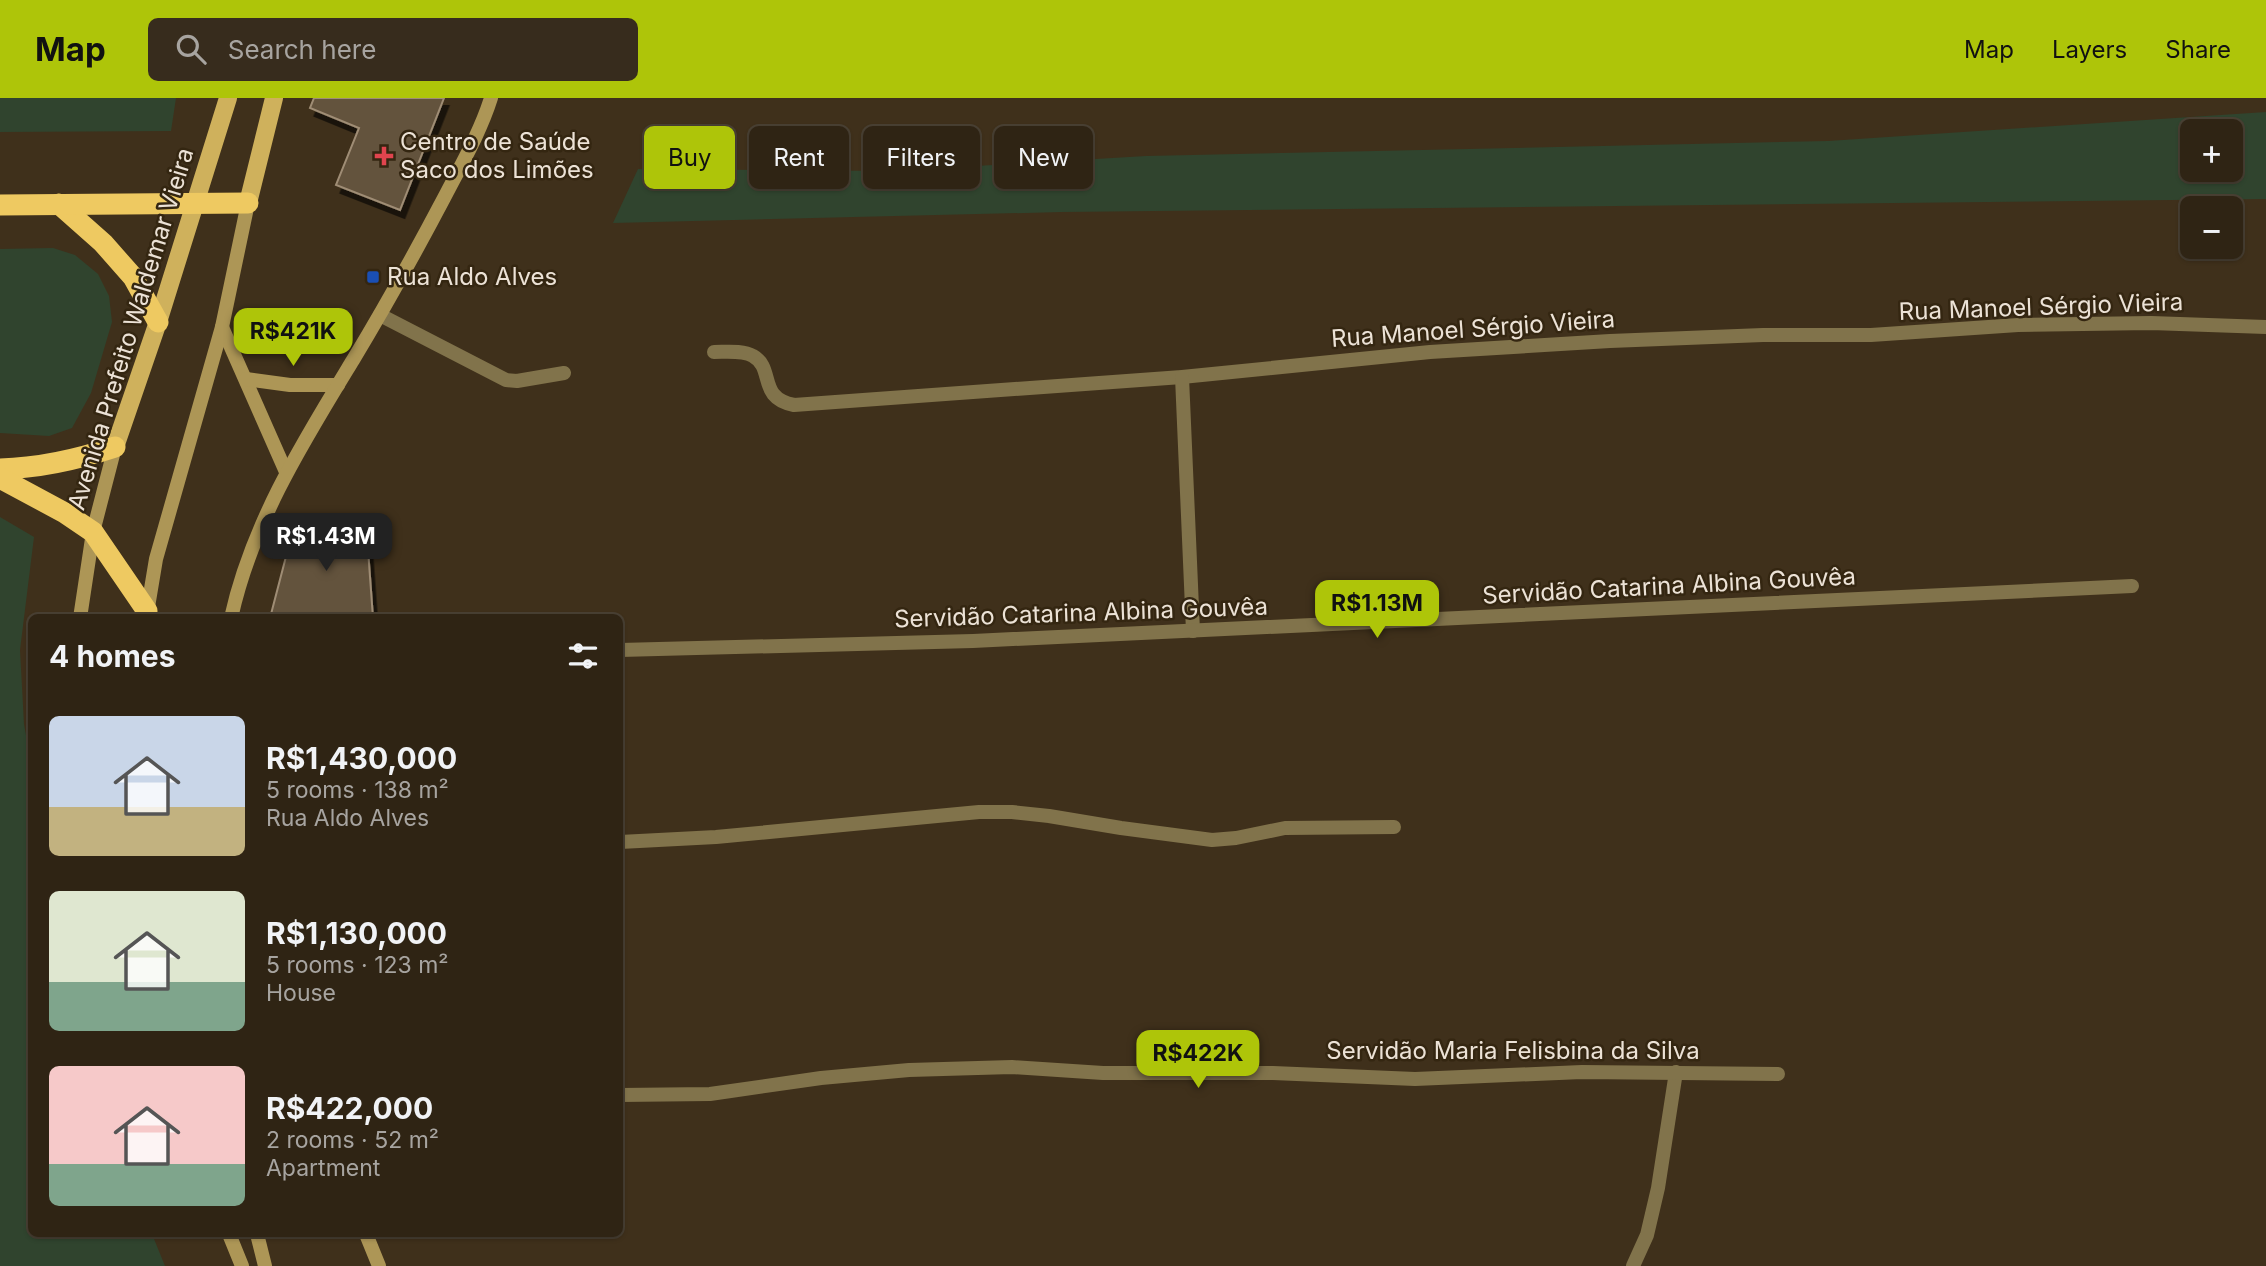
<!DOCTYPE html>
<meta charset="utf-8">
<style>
body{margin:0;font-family:Inter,sans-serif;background:#372c1d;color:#f1f3f6;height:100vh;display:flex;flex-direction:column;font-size:26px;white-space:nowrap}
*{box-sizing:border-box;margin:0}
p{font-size:23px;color:#a7a4a0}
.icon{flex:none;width:38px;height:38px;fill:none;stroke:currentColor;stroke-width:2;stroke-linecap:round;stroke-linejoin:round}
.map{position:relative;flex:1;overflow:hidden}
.panel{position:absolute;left:28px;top:516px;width:595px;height:623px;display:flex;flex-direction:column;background:#2f2414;border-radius:10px;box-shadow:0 2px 5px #0004,0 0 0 2px #4a4134}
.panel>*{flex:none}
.guide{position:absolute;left:644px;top:28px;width:665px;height:63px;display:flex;gap:14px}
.buttons{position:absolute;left:2180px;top:21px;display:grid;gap:14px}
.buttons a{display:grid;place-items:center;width:63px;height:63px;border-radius:10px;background:#2f2414;box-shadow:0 2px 5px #0004,0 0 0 2px #4a4134;font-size:35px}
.price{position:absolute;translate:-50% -60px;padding:0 16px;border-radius:14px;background:#aec509;color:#111;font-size:23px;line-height:46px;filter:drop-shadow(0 2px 4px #0008)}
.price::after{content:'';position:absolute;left:50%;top:42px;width:21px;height:16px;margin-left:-10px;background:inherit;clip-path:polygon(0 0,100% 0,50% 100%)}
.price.selected{background:#222;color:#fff}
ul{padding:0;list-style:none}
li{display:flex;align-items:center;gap:21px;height:175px;padding:0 21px}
li span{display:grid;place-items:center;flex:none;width:196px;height:140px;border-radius:10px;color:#555}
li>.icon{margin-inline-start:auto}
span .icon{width:84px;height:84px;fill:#fffc;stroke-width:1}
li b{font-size:30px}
h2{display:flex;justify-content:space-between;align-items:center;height:84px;padding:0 21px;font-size:30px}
.tag{padding:0 24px;border-radius:10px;background:#2f2414;box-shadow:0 2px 5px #0004,0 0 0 2px #4a4134;font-size:24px;line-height:63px}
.tag.selected{background:#aec509;color:#111}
header{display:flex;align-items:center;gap:42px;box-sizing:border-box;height:98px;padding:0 35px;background:#aec509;color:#111}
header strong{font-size:33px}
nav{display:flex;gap:38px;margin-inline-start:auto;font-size:24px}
.search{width:490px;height:63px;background:#372c1d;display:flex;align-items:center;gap:18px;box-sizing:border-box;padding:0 24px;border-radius:10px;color:#a7a4a0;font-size:26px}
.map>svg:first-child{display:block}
.green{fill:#30442e;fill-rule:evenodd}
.building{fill:#64533e;stroke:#9f8d75;stroke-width:2;filter:url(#shadow)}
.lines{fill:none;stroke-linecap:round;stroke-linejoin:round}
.lane{stroke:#81734b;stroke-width:14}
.street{stroke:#81734b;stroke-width:14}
.secondary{stroke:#ad9656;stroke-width:14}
.primary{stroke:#cfb15c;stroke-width:18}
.highway{stroke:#eec961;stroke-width:21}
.health-dot{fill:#e0444e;stroke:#342611;stroke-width:2.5}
.transit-dot{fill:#1a4fb4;stroke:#342611;stroke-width:2.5}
.labels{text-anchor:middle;stroke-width:5;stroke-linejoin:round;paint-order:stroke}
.poi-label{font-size:24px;fill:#ece2d6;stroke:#342611;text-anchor:start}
.street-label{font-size:24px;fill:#ece2d6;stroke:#342611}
</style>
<header>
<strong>Map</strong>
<div class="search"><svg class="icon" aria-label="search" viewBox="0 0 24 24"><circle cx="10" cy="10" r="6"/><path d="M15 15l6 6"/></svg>Search here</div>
<nav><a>Map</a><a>Layers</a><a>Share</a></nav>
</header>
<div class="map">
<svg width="2266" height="1168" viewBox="0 0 2266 1168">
<defs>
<filter id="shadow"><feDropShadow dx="4.5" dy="8" stdDeviation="0" flood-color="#0009"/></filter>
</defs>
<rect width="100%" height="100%" fill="#3f301b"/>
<g class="green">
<path d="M 0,0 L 176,0 L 171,33 L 0,34 Z"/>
<path d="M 2266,14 L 2266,101 L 1062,114 L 613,125 L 638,71 L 892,73 L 1146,58 L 1828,43 ZM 2231,33 L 2231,72 L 2193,72 L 2193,33 Z"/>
<path d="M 53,150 L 75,157 L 98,176 L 109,198 L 112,224 L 91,295 L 72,330 L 49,338 L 0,335 L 0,151 Z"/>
<path d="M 0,419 L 34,439 L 20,552 L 24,626 L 32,670 L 32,1136 L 152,1136 L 165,1168 L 0,1168 Z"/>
</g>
<g class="building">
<path d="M 314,0 L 444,0 L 400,112 L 336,87 L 359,30 L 310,10 Z"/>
<path d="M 295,424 L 366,424 L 373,520 L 270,520 Z"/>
</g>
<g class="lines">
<g class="lane">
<path d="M 380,217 L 506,282 L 517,283 L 564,275"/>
<path d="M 714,254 C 726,254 743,252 753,258 C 775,270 757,300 794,307 L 1182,279 L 1430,254 L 1610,243 L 1763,237 L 1871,237 L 2018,227 L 2151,225 L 2266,229"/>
<path d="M 1182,279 L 1193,533"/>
<path d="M 620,744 L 716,739 L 979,714 L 1012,714 L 1049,718 L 1121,730 L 1212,742 L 1236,740 L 1285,730 L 1394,729"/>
<path d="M 1633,1168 L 1647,1137 L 1658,1090 L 1676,974"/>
</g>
<g class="street">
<path d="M 620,552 L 973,543 L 2132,488"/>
<path d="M 620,997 L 710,996 L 821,980 L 909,972 L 1012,969 L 1103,975 L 1273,975 L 1415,981 L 1582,974 L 1778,976"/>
</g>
<g class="secondary">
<path d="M 222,229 L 286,374"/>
<path d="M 246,281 L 290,287 L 338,287"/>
<path d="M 147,515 L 156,461 L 222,229 L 248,105"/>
<path d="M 80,520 L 93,434 L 115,349"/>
<path d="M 231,520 C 252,425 303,344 353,262 C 385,209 415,155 444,100 C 461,67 480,35 491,0"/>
<path d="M 229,1136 L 242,1168"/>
<path d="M 257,1136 L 265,1168"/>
<path d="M 366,1136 L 379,1168"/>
</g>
<g class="primary">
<path d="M 248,105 L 274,0"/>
<path d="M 115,349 L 158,224 L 228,0"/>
</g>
<g class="highway">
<path d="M 59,106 L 103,145 L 133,179 L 158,224"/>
<path d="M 0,107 L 248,105"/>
<path d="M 0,371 C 40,370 76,362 115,349"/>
<path d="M 0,380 L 65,415 L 93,434 L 147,513"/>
</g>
</g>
<path class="health-dot" d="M380.5 47.5h7v7h7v7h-7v7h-7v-7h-7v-7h7z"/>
<rect class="transit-dot" x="366" y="172" width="14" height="14" rx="3.5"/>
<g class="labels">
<g class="poi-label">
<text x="400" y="52">Centro de Saúde<tspan x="400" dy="28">Saco dos Limões</tspan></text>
<text x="387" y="187">Rua Aldo Alves</text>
</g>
<g class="street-label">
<text transform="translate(2041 209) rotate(-2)" y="8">Rua Manoel Sérgio Vieira</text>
<text transform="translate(131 231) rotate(-73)" y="8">Avenida Prefeito Waldemar Vieira</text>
<text transform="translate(1473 231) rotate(-4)" y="8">Rua Manoel Sérgio Vieira</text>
<text transform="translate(1669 488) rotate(-3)" y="8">Servidão Catarina Albina Gouvêa</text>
<text transform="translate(1081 515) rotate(-2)" y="8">Servidão Catarina Albina Gouvêa</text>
<text x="1513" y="961">Servidão Maria Felisbina da Silva</text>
</g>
</g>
</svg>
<div class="buttons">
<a>+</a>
<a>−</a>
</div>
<b class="price" style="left:293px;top:270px">R$421K</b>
<b class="price selected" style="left:326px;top:475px">R$1.43M</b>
<b class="price" style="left:1377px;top:542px">R$1.13M</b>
<b class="price" style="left:1198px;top:992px">R$422K</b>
<div class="guide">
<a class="tag selected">Buy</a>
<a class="tag">Rent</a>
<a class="tag">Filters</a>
<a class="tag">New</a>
</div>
<section class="panel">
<h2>4 homes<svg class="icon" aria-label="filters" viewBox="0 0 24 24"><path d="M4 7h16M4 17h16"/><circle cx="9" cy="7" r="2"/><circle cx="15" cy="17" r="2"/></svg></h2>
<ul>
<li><span style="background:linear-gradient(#c9d6e8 65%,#c2b280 0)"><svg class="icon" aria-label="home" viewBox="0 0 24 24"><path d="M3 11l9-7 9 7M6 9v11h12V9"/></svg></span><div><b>R$1,430,000</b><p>5 rooms · 138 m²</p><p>Rua Aldo Alves</p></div></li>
<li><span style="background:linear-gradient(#dfe7d0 65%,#7fa58c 0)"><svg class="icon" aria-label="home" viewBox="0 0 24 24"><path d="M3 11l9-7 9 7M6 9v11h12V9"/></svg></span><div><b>R$1,130,000</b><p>5 rooms · 123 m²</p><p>House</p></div></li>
<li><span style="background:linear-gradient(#f6c9c9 70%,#7fa58c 0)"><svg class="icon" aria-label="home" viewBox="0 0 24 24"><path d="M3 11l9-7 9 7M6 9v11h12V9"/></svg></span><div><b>R$422,000</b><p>2 rooms · 52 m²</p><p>Apartment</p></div></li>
</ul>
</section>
</div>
